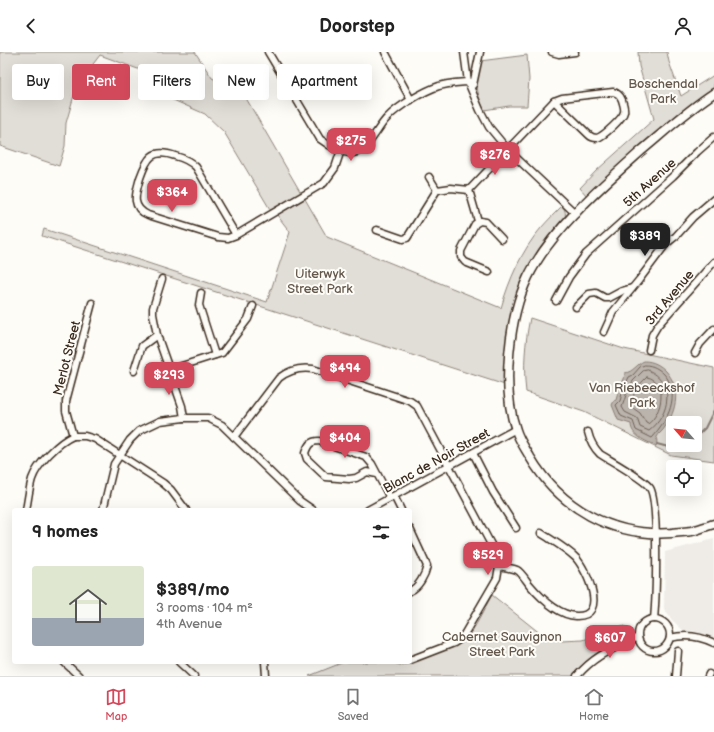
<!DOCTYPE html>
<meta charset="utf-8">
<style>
body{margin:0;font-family:"Balsamiq Sans",sans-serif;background:#f6f6f6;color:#222;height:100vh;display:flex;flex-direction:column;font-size:15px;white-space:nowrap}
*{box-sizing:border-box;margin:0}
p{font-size:13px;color:#767676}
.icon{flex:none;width:22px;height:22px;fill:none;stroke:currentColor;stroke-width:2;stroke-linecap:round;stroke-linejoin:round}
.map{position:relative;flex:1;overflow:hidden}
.details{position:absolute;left:12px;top:456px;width:400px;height:156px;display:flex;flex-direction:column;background:#fff;border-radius:4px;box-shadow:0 4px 16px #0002}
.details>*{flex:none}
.banner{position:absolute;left:12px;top:12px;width:400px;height:36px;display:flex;gap:8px}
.needle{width:26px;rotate:297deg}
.tools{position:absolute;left:666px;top:364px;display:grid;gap:8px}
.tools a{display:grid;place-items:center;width:36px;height:36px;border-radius:4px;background:#fff;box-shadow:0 4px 16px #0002;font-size:20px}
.price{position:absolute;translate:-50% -34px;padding:0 9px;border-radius:8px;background:#d1495b;color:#fff;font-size:13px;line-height:26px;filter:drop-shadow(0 1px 2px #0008)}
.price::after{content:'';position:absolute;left:50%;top:24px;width:12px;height:9px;margin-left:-6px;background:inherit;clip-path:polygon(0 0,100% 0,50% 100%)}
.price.active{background:#222;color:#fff}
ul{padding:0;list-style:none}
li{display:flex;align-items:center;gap:12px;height:100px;padding:0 20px}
li span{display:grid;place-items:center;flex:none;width:112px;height:80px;border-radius:4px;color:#555}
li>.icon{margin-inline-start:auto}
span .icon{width:48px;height:48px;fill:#fffc;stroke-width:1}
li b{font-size:17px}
h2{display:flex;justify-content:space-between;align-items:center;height:48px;padding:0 20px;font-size:17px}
.pill{padding:0 14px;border-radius:4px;background:#fff;box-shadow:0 4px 16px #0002;font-size:14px;line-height:36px}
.pill.active{background:#d1495b;color:#fff}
header{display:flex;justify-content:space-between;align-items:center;height:52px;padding:0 20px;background:#fff;font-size:18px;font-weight:700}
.dock{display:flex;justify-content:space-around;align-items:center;height:56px;border-top:1px solid #e0e0e0;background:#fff;font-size:11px;color:#767676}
.dock a{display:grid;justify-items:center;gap:2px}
.dock .active{color:#d1495b}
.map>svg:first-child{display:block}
.built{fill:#efece7}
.green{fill:#e1ded7;stroke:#8e847a;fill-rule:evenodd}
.water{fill:#bbb4ad;stroke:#887d74}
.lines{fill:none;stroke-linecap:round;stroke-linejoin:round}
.shore{stroke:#6e6157;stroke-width:1}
.stream{stroke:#887d74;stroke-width:2}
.minor-casing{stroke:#3b2a1e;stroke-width:9}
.tertiary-casing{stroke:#3b2a1e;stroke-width:11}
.minor{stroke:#fdfcf7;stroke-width:6}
.tertiary{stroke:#fdfcf7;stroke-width:8}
.labels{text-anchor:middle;stroke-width:4;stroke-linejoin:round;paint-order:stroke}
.park-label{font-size:13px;fill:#64574c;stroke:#fdfcf7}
.street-label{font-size:13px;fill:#3b2a1e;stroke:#fdfcf7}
</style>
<header><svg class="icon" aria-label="back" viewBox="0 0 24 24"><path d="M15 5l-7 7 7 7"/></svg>Doorstep<svg class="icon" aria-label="person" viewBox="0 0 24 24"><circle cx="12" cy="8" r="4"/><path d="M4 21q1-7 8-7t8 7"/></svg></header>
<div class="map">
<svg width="714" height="624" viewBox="0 0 714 624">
<rect width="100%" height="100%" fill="#fdfcf7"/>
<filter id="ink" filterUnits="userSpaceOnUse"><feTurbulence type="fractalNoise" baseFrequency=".025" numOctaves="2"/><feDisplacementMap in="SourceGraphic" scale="8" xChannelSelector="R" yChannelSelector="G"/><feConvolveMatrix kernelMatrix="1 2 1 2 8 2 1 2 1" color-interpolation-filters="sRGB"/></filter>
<g filter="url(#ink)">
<path class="built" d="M 714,487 L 714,587 L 694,579 L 684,579 L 672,568 L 664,557 L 665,500 Z"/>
<g class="green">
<path d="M 0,0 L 195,0 L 212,26 L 243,41 L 301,141 L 271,159 L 224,80 L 205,62 L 155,40 L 146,20 L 100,3 L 77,33 L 66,71 L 65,94 L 59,114 L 0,94 Z"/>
<path d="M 638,0 L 667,0 L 669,10 L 681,44 L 714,23 L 714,36 L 679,61 L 619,113 L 587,144 L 580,136 L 596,119 L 654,67 L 639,14 Z"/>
<path d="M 527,3 L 529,27 L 527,54 L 509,54 L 484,58 C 475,37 476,30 480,9 Z"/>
<path d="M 305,147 L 327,185 L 501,256 C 509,228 522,198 541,176 C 548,168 555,161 562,154 C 565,157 566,161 565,165 C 563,172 556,177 552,182 C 544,191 537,201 530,212 C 508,252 506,289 505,333 L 42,184 L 44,177 L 267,250 L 290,180 L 277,163 Z"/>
<path d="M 530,266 L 624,297 L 714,316 L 714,409 L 671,403 L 584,360 L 526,340 C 523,316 525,290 530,266 ZM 673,371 L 695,371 L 695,393 L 673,393 Z"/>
<path d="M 492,543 L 541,582 L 562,589 L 583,588 L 624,574 L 633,581 C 627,588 617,590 609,594 C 595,601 582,611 573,624 L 309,624 L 344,610 L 390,610 L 400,613 L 409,612 L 456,594 C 472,587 483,558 492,543 Z"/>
</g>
<path class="water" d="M 644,309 C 653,309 660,313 666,319 C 681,336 677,358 665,375 C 663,379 659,381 657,385 C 656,389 658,390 656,394 C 646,389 631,384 631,372 L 618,368 L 612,353 L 614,349 L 616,348 L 619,337 L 624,327 L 625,321 C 633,320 637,312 644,309 Z"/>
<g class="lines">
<g class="shore">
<path d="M 645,313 C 653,313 659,317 664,322 C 682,342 667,370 652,386 L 636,378 L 633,369 L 621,364 L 616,353 L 620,349 L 623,338 L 629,325 L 633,323 L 640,315 Z"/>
<path d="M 648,318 C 676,330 670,363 649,379 L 640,375 L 637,366 L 625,360 L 622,355 L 627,340 L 633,329 L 643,319 Z"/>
<path d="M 647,325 C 669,329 662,362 648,372 L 646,371 L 640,361 L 630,354 C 635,338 635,337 647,325 Z"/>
</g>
<g class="stream">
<path d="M 695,386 L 705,376 L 714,358"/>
<path d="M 657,392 L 672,396 L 685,393"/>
</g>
<defs>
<g id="minor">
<path d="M 268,0 L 320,87 C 329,94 346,104 357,100 C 369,96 378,75 387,66 C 398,54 424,39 439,34 C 450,31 462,30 473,30"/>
<path d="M 385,0 L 411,48"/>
<path d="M 464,0 L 468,30 L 480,58 L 489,75 L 508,98 L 576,162"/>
<path d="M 552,0 L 559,2 L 575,0"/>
<path d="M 473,33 L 480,0"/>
<path d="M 613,40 C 618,41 620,43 622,48 C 623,52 625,56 624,60 C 623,66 604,84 597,86 C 594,86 591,85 589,83 L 554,49 L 562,46 Z"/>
<path d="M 429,125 L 437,138"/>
<path d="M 469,138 L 554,49"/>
<path d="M 469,138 L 478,169"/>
<path d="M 377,178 L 403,187 L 407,186 L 437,138 L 451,136 L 469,138"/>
<path d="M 236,183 L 196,115 C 190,109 183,106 175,104 C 152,96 147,106 140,126 C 136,141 130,155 148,163 L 218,185 L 228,186 L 236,183 L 324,131 L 335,116 L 341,98"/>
<path d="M 489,220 L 465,210 L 461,205 L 461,199 L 475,172 L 480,169 L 486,170 L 502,187"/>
<path d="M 162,227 L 153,256 L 153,262 L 157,283 L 182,354 L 184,366"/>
<path d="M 201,241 L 199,253 L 215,303"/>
<path d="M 556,249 L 569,225 L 586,202 L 673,124 L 697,100 L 714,85"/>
<path d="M 92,251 L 66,349 L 66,359 L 73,384 L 85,384 L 95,387 L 163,431 L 171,438 L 186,458"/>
<path d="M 576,255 L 589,242 L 596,241 L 605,246 L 609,246 L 622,239 L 632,236"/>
<path d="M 604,280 L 613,260 L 639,228 L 666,192 L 676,184 L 693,165 L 714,147"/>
<path d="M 649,298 L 652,283 L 658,273 L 714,210"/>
<path d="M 695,301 L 700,292 L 714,277"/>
<path d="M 169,318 L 222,301 L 248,267 L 253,254"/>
<path d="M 134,319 L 142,294 L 157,283"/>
<path d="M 588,380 C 590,389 593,395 600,402 C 611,409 644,427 650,436 C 659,450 656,547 654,567"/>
<path d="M 234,385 L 279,326 C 289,318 300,315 313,317 L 410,349 L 417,354 L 495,500 L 499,514 L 497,526 L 462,586 L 454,591 L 410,608"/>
<path d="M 473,401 L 493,440 L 516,476"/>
<path d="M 377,422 L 367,420 L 356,426 L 349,427 L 326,425 L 307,407 L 305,401 C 308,393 310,389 319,389 L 366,405 L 372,412 L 390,446"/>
<path d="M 394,444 L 401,458"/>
<path d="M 26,458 C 28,448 29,437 32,427 C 37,412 59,390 73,384"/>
<path d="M 103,458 L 114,412 L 130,388 L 139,379 L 160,369 L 184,366 L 208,366 L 222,373 L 300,449 L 313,458"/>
<path d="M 368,458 L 516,377"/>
<path d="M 410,477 L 427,514 C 425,523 419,535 410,539"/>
<path d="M 499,514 C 504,515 511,516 517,518 C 521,520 526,528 529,532 C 540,545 557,563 576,564 C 609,565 587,519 576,506 C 566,496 553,489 541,481"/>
<circle cx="654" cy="583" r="16"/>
<path d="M 670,586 C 685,582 700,584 714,591"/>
<path d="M 64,610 L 79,624"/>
<path d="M 179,610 L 194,624"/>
<path d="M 265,610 L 266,624"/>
<path d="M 577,624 C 596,602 613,597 638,585"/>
<path d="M 676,624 L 678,599"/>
<path d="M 708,624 L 709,622"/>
</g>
<path id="tertiary" d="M 714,41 C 688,58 665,79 641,99 C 603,133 551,178 528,225 C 509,265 501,336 516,378 C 519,388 525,396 530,405 C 560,456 612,485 672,481 C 678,480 685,480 692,479 C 699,477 707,474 714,472"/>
</defs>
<use href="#minor" class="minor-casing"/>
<use href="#tertiary" class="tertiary-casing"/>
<use href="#minor" class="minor"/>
<use href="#tertiary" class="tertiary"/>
</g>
</g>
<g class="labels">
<g class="park-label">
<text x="663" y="36">Boschendal<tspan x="663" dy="15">Park</tspan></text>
<text x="320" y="226">Uiterwyk<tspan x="320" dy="15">Street Park</tspan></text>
<text x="642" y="340">Van Riebeeckshof<tspan x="642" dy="15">Park</tspan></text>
<text x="502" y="589">Cabernet Sauvignon<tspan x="502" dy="15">Street Park</tspan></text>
</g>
<g class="street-label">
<text transform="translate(649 130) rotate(-42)" y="5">5th Avenue</text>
<text transform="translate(669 245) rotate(-50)" y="5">3rd Avenue</text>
<text transform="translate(66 306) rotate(-76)" y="5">Merlot Street</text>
<text transform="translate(436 408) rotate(-29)" y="5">Blanc de Noir Street</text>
</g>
</g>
</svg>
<div class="tools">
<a><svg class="needle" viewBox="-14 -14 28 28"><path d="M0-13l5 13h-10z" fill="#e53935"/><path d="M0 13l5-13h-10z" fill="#767676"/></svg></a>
<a><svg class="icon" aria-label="locate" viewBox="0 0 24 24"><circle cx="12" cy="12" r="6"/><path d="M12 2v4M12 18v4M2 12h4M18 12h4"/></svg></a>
</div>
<b class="price" style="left:351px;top:110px">$275</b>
<b class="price" style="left:495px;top:124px">$276</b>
<b class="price" style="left:172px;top:161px">$364</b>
<b class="price active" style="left:645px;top:205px">$389</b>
<b class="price" style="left:345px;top:337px">$494</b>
<b class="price" style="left:169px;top:344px">$293</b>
<b class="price" style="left:345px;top:407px">$404</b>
<b class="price" style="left:488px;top:524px">$529</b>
<b class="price" style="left:610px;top:607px">$607</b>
<div class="banner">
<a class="pill">Buy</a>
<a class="pill active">Rent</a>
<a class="pill">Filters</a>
<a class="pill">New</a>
<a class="pill">Apartment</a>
</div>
<section class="details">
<h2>9 homes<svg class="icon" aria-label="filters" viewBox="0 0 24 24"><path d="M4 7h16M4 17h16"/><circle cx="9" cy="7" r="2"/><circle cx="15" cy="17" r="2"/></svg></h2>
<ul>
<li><span style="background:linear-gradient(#dfe7d0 65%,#9aa5b1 0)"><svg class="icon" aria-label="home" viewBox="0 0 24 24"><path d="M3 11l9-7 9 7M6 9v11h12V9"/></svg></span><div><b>$389/mo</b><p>3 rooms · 104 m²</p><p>4th Avenue</p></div></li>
</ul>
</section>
</div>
<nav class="dock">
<a class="active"><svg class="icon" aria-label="map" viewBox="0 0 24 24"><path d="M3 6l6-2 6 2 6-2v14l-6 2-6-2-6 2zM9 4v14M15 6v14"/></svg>Map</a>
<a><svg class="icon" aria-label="saved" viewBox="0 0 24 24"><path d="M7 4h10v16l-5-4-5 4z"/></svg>Saved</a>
<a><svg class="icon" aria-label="home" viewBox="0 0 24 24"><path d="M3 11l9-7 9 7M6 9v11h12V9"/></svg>Home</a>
</nav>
